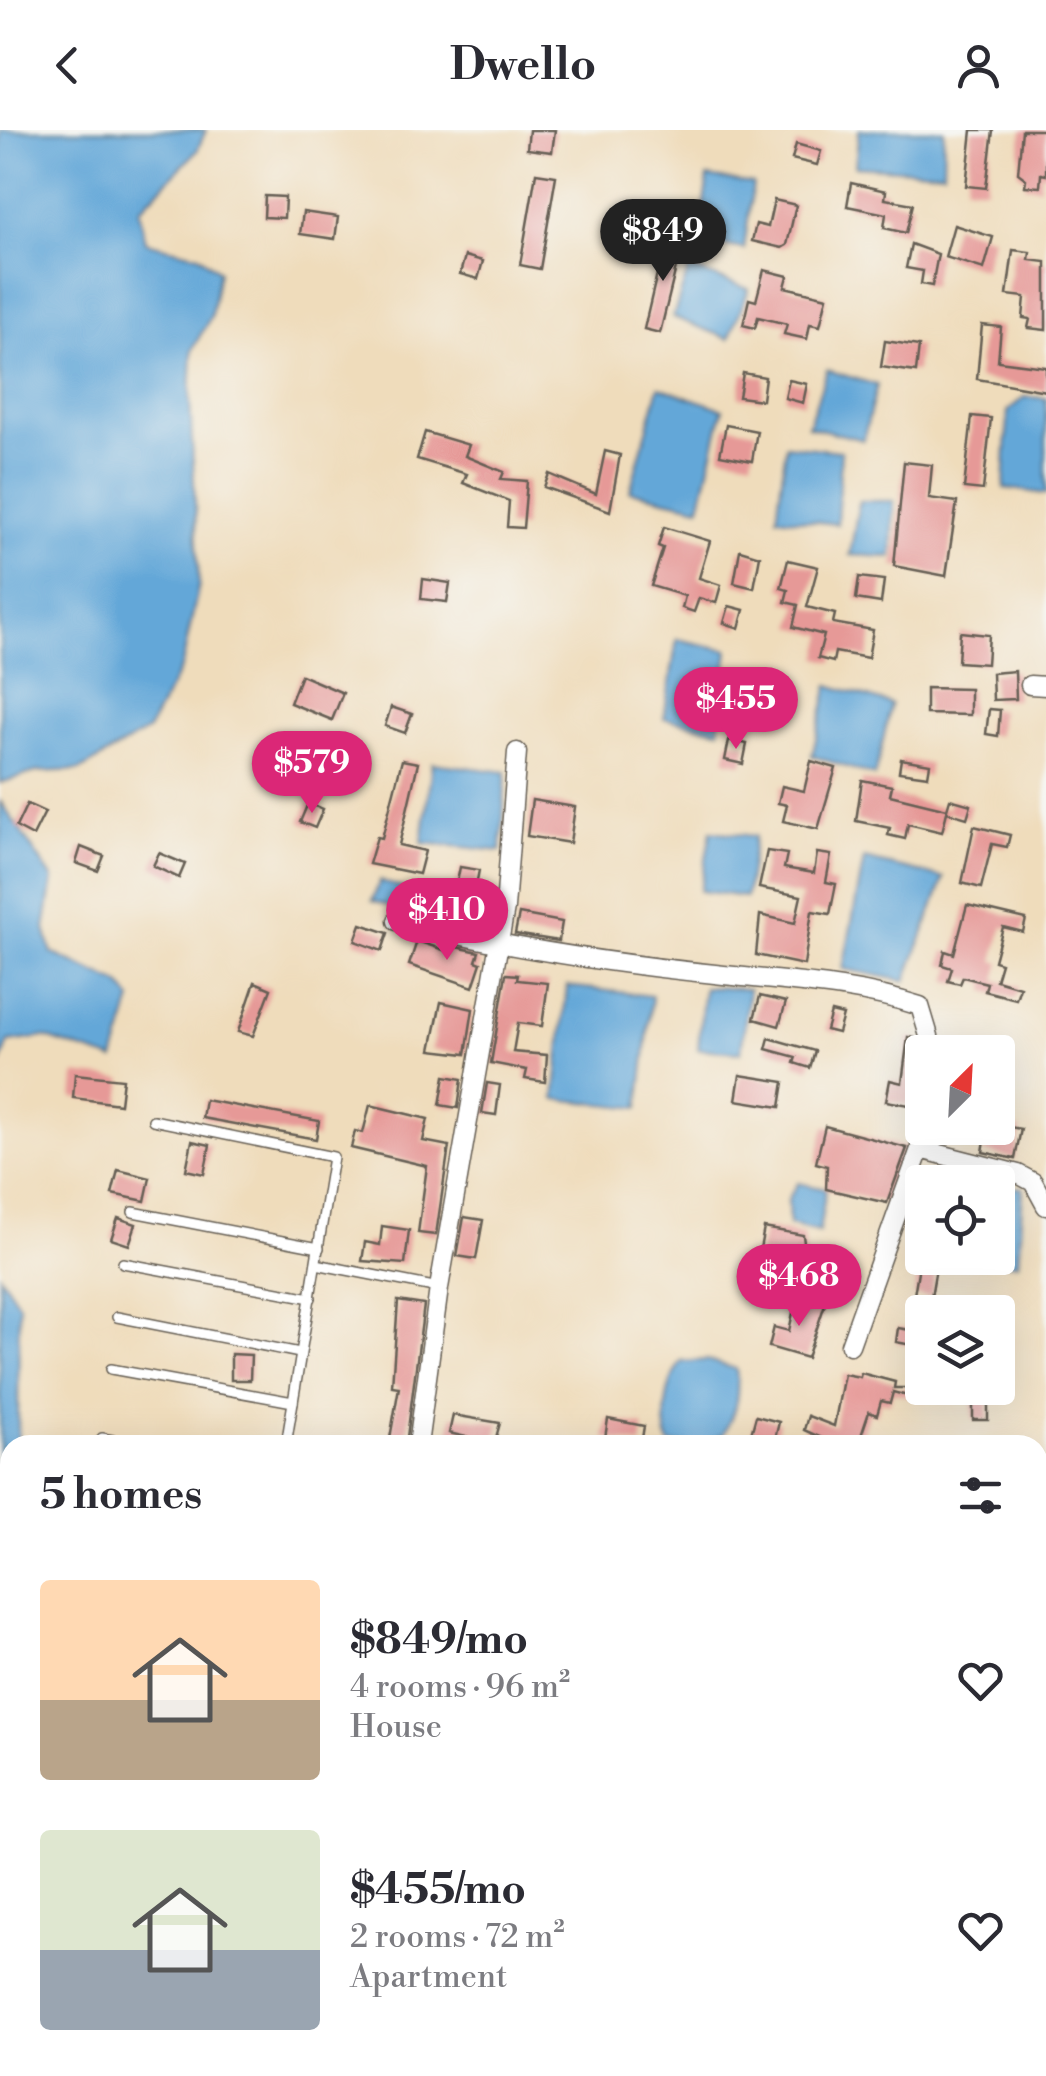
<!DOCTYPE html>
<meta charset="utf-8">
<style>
body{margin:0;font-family:"Libre Bodoni",serif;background:#f7f7f7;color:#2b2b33;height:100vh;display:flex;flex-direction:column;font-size:38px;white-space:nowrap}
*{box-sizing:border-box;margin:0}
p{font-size:32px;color:#7c7c81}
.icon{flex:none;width:55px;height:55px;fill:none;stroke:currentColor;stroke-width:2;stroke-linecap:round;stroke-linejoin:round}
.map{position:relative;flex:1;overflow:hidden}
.details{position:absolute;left:0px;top:1305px;width:1048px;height:642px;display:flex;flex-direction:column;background:#fff;border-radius:30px 30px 0 0;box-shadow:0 10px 40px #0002}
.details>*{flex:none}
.needle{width:65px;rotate:24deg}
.controls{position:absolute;left:905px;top:905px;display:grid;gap:20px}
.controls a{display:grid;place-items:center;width:110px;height:110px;border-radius:10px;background:#fff;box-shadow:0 10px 40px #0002;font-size:50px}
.price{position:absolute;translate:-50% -85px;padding:0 22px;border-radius:35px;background:#db2777;color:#fff;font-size:32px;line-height:65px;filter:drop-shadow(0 2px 5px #0008)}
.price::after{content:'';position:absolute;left:50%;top:60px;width:30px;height:22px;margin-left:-15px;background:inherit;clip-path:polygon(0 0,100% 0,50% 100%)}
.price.active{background:#222;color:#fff}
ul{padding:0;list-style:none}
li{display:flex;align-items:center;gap:30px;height:250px;padding:0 40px}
li span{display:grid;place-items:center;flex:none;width:280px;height:200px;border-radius:10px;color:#555}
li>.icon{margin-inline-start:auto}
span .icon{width:120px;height:120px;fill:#fffc;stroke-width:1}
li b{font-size:42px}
h2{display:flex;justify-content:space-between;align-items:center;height:120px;padding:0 40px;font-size:42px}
header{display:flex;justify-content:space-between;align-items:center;height:130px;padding:0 40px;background:#fff;font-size:45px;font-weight:800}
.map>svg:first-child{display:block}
.water{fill:#64a7d8;stroke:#40627a;stroke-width:2.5}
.building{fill:#e69997}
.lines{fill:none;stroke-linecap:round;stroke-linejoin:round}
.lane-casing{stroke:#665f54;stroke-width:12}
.street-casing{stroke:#665f54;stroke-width:21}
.path{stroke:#665f54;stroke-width:2.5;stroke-dasharray:2.5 8;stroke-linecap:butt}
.lane{stroke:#fff;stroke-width:9}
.street{stroke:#fff;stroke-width:18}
</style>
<header><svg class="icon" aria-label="back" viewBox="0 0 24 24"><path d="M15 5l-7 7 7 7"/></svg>Dwello<svg class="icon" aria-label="person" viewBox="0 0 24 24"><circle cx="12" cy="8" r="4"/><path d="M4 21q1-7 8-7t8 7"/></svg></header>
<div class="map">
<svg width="1046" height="1946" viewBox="0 0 1046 1946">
<rect width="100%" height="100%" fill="#f6f6f2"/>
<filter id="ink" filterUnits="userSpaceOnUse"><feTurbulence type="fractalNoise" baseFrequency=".01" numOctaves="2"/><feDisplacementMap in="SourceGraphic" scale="20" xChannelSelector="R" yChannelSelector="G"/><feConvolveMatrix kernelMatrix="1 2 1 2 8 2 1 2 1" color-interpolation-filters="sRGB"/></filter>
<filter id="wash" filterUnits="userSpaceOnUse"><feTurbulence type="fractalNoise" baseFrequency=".0048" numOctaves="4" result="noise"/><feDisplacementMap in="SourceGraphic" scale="40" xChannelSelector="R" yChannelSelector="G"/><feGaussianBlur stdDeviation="2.25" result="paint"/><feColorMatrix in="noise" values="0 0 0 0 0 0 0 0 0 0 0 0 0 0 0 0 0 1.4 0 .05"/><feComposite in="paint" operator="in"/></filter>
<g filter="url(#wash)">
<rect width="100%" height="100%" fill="#efdcbb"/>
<g class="water">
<path d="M 0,0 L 206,0 L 197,21 L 139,80 L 146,112 L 199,125 L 219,141 L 211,186 L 192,220 L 190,270 L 199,454 L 182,535 L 148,600 L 81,640 L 36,642 L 0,653 Z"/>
<path d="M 859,0 L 944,0 L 943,42 L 855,36 Z"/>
<path d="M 708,47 L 753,54 L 744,119 L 698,111 Z"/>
<path d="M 689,138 L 749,159 L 729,209 L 673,187 Z"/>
<path d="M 827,240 L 877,255 L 863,310 L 808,296 Z"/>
<path d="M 659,257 L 723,279 L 700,377 L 630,361 Z"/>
<path d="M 1024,267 L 1046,268 L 1046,364 L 1004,358 L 1008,281 Z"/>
<path d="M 786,315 L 841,321 L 837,394 L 777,387 Z"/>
<path d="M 859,371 L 894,371 L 892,427 L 850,425 Z"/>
<path d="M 677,509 L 728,520 L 719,600 L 664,588 Z"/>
<path d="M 829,555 L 891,574 L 875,646 L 812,626 Z"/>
<path d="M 432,633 L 506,642 L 501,721 L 422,713 Z"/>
<path d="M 0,671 L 53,749 L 45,799 L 52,823 L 120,854 L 132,870 L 114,930 L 44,907 L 9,912 L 0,935 Z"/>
<path d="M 711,701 L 755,706 L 746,767 L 700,761 Z"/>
<path d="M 864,729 L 944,748 L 906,851 L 843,839 Z"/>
<path d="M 380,751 L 410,760 L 405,781 L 372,771 Z"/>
<path d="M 567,856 L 652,866 L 639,978 L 555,969 Z"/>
<path d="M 704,857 L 749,859 L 741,922 L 698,919 Z"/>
<path d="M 798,1053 L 826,1059 L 819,1102 L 789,1095 L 788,1069 Z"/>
<path d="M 998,1056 L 1023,1058 L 1018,1133 L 972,1133 L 973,1128 L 998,1128 Z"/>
<path d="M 0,1145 L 19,1174 L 18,1315 L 10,1315 L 10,1587 L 0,1586 Z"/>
<path d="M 707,1230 L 736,1239 C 740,1266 736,1280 723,1305 L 696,1315 L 669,1314 C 661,1290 666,1253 681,1232 Z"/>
<path d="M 1046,1851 L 1046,1946 L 1024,1946 L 1025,1938 L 1038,1938 L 1038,1870 Z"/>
<path d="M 756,1938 L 846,1938 L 845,1946 L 754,1946 Z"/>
</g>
<g id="blocks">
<g class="building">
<path d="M 529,0 L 555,0 L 552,22 L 527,19 Z"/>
<path d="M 972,0 L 993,0 L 986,58 L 966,56 Z"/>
<path d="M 1022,0 L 1046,0 L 1046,45 L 1041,44 L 1040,57 L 1025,56 L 1026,49 L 1018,43 Z"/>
<path d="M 796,14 L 821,21 L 817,35 L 792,29 Z"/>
<path d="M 536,43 L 556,46 L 540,139 L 520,135 Z"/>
<path d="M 851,53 L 886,61 L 885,69 L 913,74 L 906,103 L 884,98 L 886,84 L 847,76 Z"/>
<path d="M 265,66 L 285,67 L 284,88 L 264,87 Z"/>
<path d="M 774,70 L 796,75 L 787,115 L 782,118 L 752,111 L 756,94 L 768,97 Z"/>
<path d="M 303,82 L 338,87 L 335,109 L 300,104 Z"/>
<path d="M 954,95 L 993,107 L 984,139 L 945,127 Z"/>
<path d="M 666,105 L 683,109 L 660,203 L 644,199 Z"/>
<path d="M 911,114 L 938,124 L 932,156 L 921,154 L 923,141 L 906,138 Z"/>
<path d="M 1013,120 L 1030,122 L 1029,130 L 1046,132 L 1046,200 L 1028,198 L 1030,189 L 1023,188 L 1025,167 L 1007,165 Z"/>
<path d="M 465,126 L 483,131 L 478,149 L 460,144 Z"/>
<path d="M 764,140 L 788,146 L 785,157 L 827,167 L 820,196 L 810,194 L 807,209 L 784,204 L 787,194 L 758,187 L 755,198 L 743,195 L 749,169 L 756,171 Z"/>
<path d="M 982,195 L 1001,197 L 998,231 L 1046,237 L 1046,261 L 977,249 Z"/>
<path d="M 885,211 L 919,216 L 916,242 L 881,237 Z"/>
<path d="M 743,243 L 765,247 L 762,270 L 739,267 Z"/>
<path d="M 789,250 L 807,254 L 803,273 L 785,268 Z"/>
<path d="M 972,286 L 991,288 L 983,360 L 964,358 Z"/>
<path d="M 726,295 L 757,301 L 752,331 L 720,325 Z"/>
<path d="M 425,302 L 469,315 L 465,326 L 504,342 L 501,349 L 527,351 L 523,398 L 507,397 L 509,371 L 463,353 L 467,344 L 417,329 Z"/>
<path d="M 605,321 L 620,325 L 610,381 L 544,357 L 549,344 L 596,364 Z"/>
<path d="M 904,332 L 932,335 L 929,368 L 957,372 L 946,446 L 894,436 Z"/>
<path d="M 664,397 L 710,411 L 699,448 L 721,455 L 716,473 L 699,468 L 694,482 L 682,478 L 685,466 L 651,456 L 663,418 L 658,416 Z"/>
<path d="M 740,420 L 760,426 L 754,458 L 734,453 Z"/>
<path d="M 788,430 L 818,437 L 807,477 L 835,484 L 833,493 L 873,500 L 868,528 L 835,522 L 833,532 L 818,528 L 824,505 L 793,497 L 798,475 L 785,472 L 788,460 L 781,458 Z"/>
<path d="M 859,447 L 884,450 L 881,473 L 856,469 Z"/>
<path d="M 423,449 L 450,453 L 447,472 L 421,469 Z"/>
<path d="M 729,476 L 744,480 L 739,498 L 724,493 Z"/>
<path d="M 960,502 L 989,505 L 987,534 L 958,532 Z"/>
<path d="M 1015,541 L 1016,569 L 993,570 L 992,543 Z"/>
<path d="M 301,545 L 343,563 L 332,590 L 290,573 Z"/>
<path d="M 926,558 L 970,559 L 970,585 L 926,584 Z"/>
<path d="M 391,577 L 412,584 L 405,603 L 385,596 Z"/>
<path d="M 989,579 L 1000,580 L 998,606 L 986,604 Z"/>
<path d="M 729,610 L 747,614 L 743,634 L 725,630 Z"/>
<path d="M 901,629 L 930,634 L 928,646 L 899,642 Z"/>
<path d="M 402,630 L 418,633 L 399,715 L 425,721 L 419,744 L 369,734 L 377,707 L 382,708 Z"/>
<path d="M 811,631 L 836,638 L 818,699 L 783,691 L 787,675 L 778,673 L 782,656 L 804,661 Z"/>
<path d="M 862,650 L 892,656 L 890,665 L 947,679 L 950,669 L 971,675 L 967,688 L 947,682 L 942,702 L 908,694 L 905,709 L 888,705 L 890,698 L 856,691 Z"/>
<path d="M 532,670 L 575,677 L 570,713 L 527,706 Z"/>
<path d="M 308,673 L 323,679 L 315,698 L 300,692 Z"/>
<path d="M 27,674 L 45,682 L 33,706 L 16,697 Z"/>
<path d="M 974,696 L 1010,705 L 1007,717 L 992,714 L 981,758 L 962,753 Z"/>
<path d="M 81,717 L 104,726 L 98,741 L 76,733 Z"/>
<path d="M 767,721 L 787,724 L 784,738 L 814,743 L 817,723 L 831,725 L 826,752 L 836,754 L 830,784 L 812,781 L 804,835 L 756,825 L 760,785 L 795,793 L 801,766 L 759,758 Z"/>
<path d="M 159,723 L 185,734 L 179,748 L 153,736 Z"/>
<path d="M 460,737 L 479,740 L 475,761 L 456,757 Z"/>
<path d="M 967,775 L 1026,789 L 1023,802 L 1003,797 L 994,831 L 1001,833 L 996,850 L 1020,857 L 1016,869 L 985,861 L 987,853 L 963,847 L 960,854 L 948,851 L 952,838 L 942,835 L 945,821 L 954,824 Z"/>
<path d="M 466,778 L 491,783 L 489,798 L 463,793 Z"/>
<path d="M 519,784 L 562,792 L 559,811 L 515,804 Z"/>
<path d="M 361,794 L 388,803 L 382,821 L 355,811 Z"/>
<path d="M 417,811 L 449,822 L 451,816 L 479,822 L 476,831 L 481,833 L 473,857 L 409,835 Z"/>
<path d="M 506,844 L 518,845 L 517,850 L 548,853 L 542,896 L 518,893 L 513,922 L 547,925 L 545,952 L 525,949 L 527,940 L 491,933 Z"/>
<path d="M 255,852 L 271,859 L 253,906 L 238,902 Z"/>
<path d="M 760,866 L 786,872 L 779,896 L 754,889 Z"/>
<path d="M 441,872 L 473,879 L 466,924 L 431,920 Z"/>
<path d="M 831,882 L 843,885 L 838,903 L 826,900 Z"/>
<path d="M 908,907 L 916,908 L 919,931 L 909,975 L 886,971 L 890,950 L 902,953 Z"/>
<path d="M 769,908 L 815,921 L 810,938 L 794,933 L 796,927 L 766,919 Z"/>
<path d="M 75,944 L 123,949 L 120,974 L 73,968 Z"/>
<path d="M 740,945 L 784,952 L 780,977 L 736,970 Z"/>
<path d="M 445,946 L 462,949 L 458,978 L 440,975 Z"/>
<path d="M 487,953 L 500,955 L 496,985 L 482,983 Z"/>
<path d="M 205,970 L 319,991 L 316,1009 L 202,988 Z"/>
<path d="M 370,975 L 428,989 L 423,1011 L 449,1016 L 436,1105 L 418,1103 L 427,1036 L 351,1018 L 355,1001 L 363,1003 Z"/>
<path d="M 998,995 L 1021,999 L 1015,1029 L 983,1022 L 987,998 Z"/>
<path d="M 825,996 L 907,1018 L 887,1073 L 826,1059 L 827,1036 L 816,1033 Z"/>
<path d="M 192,1011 L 210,1015 L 204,1044 L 186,1040 Z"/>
<path d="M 118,1040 L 150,1048 L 145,1071 L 112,1064 Z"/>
<path d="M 464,1087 L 483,1090 L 476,1129 L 457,1126 Z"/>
<path d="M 118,1088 L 136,1094 L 129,1115 L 111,1109 Z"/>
<path d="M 382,1096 L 409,1100 L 405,1134 L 362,1131 L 365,1112 L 380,1115 Z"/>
<path d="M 764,1098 L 803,1105 L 808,1143 L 804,1165 L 764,1155 L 769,1126 L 759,1124 Z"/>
<path d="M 920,1129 L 937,1132 L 931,1167 L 914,1165 Z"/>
<path d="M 796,1169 L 825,1174 L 807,1228 L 769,1217 L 774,1197 L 789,1201 Z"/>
<path d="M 398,1171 L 424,1175 L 406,1315 L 389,1314 L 399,1257 L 392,1256 Z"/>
<path d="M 898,1198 L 922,1202 L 922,1217 L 896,1212 Z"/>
<path d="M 231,1224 L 251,1225 L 250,1250 L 231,1250 Z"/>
<path d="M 861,1243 L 895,1252 L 894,1258 L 929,1258 L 926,1271 L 893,1262 L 890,1273 L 881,1271 L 877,1285 L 869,1282 L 858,1315 L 837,1315 L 804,1300 L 808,1286 L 834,1296 L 844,1244 L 860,1247 Z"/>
<rect x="973" y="1258" width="15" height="32"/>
<path d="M 453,1285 L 500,1293 L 494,1315 L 478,1315 L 479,1310 L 449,1303 Z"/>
<path d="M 756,1286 L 779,1292 L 775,1309 L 769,1307 L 766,1315 L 748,1315 Z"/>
<path d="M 608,1289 L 644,1296 L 641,1315 L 605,1308 Z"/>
</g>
</g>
</g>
<g filter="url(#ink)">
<use href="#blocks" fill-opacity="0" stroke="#665f54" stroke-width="2.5"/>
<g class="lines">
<defs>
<g id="lane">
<path d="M 153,990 L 333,1027 L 286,1315"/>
<path d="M 133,1082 L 319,1118"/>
<path d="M 123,1133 L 311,1168"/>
<path d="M 316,1134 L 439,1158"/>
<path d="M 117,1187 L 300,1223"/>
<path d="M 111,1239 L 293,1272"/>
<path d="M 102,1308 L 139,1315"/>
</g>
<g id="street">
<path d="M 1030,555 L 1046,556"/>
<path d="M 397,791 C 502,817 607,833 715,844 C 785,852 852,854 920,876 L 929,906 L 927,922"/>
<path d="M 922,967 L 920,1019 L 1018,1044 L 1033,1052 L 1046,1076"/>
<path d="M 850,1215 L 920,1019"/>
<path d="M 418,1315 L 439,1158 L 505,778 L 517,622"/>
<path d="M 1038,1433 L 1046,1433"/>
<path d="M 348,1946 L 350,1938"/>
</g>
</defs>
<use href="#lane" class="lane-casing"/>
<use href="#street" class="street-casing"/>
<path class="path" d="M 1038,1838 L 1046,1835"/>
<use href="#lane" class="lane"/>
<use href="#street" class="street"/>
</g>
</g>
</svg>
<div class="controls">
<a><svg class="needle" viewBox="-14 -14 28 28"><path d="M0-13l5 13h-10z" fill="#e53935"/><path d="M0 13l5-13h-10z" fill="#7c7c81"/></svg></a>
<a><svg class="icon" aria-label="locate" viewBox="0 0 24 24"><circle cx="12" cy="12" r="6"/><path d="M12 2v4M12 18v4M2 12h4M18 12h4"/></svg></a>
<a><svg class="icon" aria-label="layers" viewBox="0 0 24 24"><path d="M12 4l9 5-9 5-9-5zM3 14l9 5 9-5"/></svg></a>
</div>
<b class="price active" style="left:663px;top:154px">$849</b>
<b class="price" style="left:736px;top:622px">$455</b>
<b class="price" style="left:312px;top:686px">$579</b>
<b class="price" style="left:447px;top:833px">$410</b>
<b class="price" style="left:799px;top:1199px">$468</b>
<section class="details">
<h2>5 homes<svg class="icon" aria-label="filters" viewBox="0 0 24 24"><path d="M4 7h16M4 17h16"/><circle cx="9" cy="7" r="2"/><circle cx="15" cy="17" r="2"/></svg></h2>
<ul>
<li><span style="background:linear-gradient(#ffd9b3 60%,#b9a48a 0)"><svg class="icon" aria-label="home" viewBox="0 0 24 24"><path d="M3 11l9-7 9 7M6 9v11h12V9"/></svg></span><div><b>$849/mo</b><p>4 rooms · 96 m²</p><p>House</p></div><svg class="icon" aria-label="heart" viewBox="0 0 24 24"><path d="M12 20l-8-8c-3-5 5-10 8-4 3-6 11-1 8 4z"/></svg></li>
<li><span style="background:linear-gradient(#dfe7d0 60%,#9aa5b1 0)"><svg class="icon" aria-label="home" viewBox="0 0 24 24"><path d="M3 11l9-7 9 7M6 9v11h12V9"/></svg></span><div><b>$455/mo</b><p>2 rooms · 72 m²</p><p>Apartment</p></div><svg class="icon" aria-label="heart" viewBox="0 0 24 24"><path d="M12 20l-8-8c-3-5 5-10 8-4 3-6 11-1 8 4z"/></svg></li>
</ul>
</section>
</div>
